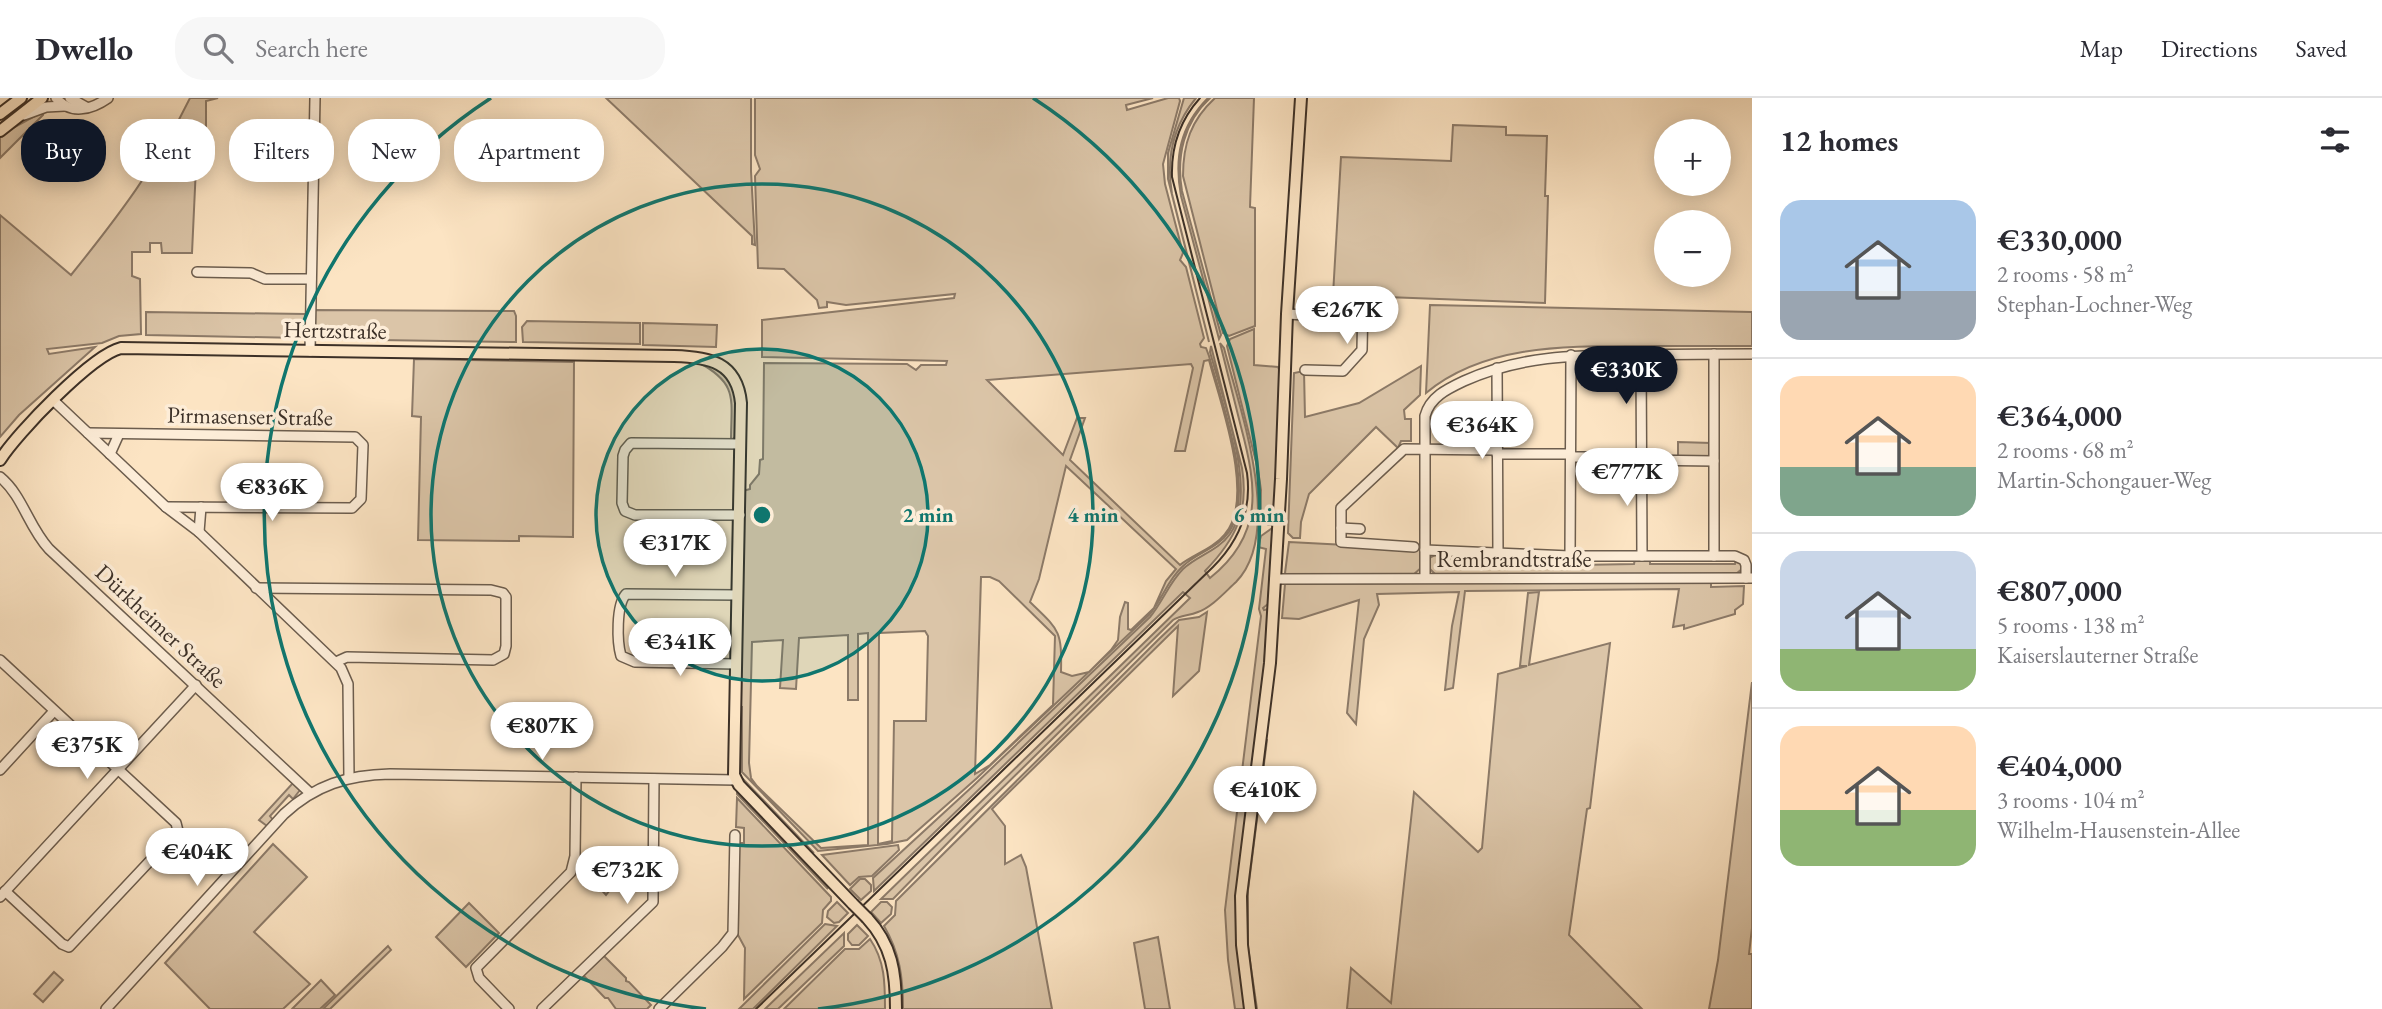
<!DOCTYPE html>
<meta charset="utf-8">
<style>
body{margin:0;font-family:"EB Garamond",serif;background:#f7f7f7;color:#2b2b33;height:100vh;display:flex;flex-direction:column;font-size:26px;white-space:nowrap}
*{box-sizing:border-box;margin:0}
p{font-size:23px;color:#7c7c81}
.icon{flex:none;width:38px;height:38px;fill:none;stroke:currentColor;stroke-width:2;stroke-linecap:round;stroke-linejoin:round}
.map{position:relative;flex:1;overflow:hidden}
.side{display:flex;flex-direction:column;background:#fff;width:630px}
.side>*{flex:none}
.banner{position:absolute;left:21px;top:21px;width:665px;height:63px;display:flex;gap:14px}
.fabs{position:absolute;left:1654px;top:21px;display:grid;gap:14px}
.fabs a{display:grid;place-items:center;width:77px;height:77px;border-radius:50%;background:#fff;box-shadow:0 4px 18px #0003;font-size:35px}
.price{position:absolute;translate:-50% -60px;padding:0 16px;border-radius:24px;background:#fff;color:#222;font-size:23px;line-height:46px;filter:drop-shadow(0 2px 4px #0008)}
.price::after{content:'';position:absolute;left:50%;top:42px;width:21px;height:16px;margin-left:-10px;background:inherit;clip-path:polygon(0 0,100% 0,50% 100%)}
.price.active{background:#111827;color:#fff}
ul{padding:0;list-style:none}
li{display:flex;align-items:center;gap:21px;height:175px;padding:0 28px}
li+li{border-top:2px solid #e1e1e2}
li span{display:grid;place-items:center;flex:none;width:196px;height:140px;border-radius:21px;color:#555}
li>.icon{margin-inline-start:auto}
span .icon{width:84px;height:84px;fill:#fffc;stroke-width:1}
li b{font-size:30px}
h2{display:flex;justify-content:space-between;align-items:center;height:84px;padding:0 28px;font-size:30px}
.chip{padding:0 24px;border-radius:28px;background:#fff;box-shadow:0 4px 18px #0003;font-size:24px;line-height:63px}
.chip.active{background:#111827;color:#fff}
header{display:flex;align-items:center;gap:42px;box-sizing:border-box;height:98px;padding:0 35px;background:#fff;border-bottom:2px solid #e1e1e2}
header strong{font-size:33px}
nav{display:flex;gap:38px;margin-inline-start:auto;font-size:24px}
.search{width:490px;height:63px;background:#f7f7f7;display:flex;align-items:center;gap:18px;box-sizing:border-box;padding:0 24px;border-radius:28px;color:#7c7c81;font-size:26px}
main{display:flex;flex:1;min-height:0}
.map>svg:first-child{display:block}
.green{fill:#dbc5a8;stroke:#8c7a68;stroke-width:2;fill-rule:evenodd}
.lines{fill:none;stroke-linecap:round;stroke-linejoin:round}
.minor-casing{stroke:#6c5d4e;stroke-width:12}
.major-casing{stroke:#3c3027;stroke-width:14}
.minor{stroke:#fdedd8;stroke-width:9}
.major{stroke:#fce4c3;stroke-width:10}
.tram{stroke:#3c3027;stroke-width:2}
.major-bridge-casing{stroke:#3c3027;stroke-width:14;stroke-linecap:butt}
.major-bridge{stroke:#fce4c3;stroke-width:10}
.ring{fill:none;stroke:#0f766e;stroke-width:3.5}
.labels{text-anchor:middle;stroke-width:7;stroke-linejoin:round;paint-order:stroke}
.street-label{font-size:23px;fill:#3c3027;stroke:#fdedd8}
.centre{fill:#0f766e;stroke:#fdedd8;stroke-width:3.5}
.ring-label{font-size:21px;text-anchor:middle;font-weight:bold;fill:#0f766e;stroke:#fdedd8;stroke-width:7;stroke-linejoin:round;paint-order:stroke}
</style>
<header>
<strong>Dwello</strong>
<div class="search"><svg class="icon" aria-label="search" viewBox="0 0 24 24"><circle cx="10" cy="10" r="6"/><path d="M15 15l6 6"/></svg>Search here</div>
<nav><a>Map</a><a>Directions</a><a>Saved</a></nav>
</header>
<main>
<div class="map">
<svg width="1752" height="911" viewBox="0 0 1752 911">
<rect width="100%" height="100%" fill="#fce4c3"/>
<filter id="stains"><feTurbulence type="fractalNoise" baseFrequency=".00286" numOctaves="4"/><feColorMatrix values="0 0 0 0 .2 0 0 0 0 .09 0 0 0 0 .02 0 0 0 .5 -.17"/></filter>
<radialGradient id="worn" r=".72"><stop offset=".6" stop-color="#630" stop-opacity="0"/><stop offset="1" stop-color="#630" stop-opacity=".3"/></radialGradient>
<g class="green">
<path d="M 190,0 L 218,0 L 206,3 L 206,32 L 202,33 L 201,46 L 197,47 L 192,155 L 162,155 L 161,145 L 150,145 L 150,154 L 132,154 L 132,178 L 140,181 L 141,236 L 119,238 L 102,245 L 47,251 L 49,256 L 95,249 L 19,317 L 0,339 L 0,117 L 71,177 C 117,120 158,66 190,0 Z"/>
<path d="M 606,0 L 751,0 L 751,73 L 755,147 L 752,146 L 752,138 Z"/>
<path d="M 755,0 L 1153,0 L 1126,7 L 1127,12 L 1168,0 L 1179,0 L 1180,3 L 1163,66 L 1165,86 L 1183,155 L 1180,162 L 1186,169 L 1204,240 L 1200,246 L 1201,249 L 1206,250 L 1209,258 C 1221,302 1256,394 1229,434 C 1217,451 1196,455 1182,469 C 1167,483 1162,502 1149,517 L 977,680 L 907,742 L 887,746 L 818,753 L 742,674 L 742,609 L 739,609 L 743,393 L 750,391 L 750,387 L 759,376 L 760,362 L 763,361 L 764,265 L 907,266 L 916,272 L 921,267 L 946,267 L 947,263 L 762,259 L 762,222 L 954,200 L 955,196 L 846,207 L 827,204 L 827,209 L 819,210 L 817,202 L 784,171 L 758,170 L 755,78 L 760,71 L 755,57 ZM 1209,262 C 1220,304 1256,400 1225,436 C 1213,451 1194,456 1180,467 L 1070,362 L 1085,320 L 1077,320 L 1063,357 L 987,282 L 1191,266 L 1193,270 L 1175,353 L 1185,353 L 1204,263 ZM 1066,368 L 1176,471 L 1166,483 L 1154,510 L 1131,532 L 1128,531 L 1128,505 L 1125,504 L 1120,519 L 1118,542 L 1111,552 L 1089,574 L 1072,578 L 1061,574 C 1062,532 1059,532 1030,504 L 1039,481 ZM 981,479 L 990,479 L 999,483 L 1055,538 L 1053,607 L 990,667 L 975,676 ZM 925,533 L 928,538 L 926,623 L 894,623 L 892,743 L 878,746 L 879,535 ZM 868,535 L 868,747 L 821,750 L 757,688 L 751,680 L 749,665 L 752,544 L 783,542 L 780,590 L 796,591 L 799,540 L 848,537 L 848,602 L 858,602 L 858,536 Z"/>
<path d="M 1184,0 L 1196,0 C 1173,28 1166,61 1172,96 L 1209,244 L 1168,81 L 1168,55 Z"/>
<path d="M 1208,0 L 1210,0 C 1184,24 1176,58 1182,93 L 1221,237 L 1219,241 L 1181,98 C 1174,60 1180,28 1208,0 Z"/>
<path d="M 1215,0 L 1254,0 L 1250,109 L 1255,110 L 1255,228 L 1229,238 L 1223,235 L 1183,78 C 1183,46 1191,22 1215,0 Z"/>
<path d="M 44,13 L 43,17 L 0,60 L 0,37 Z"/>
<path d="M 1453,27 L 1506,29 L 1506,37 L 1547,38 L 1545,98 L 1548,98 L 1545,205 L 1333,197 L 1341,59 L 1451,63 Z"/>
<path d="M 1430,207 L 1752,214 L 1752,248 C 1715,248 1677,248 1640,248 C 1568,248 1485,246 1426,295 Z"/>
<path d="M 313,212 L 514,213 L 516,218 L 516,244 L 313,241 Z"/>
<path d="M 146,214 L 305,216 L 304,235 L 300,240 L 146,237 Z"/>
<path d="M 527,223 L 640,225 L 640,246 L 523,244 L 522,229 Z"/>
<path d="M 643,225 L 717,227 L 716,249 L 643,247 Z"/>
<path d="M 1254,231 L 1254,267 L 1278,269 L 1280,274 L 1277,388 L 1273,426 L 1268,427 L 1260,422 L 1261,392 L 1258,372 L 1227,248 L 1230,241 Z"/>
<path d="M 1220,245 L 1224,250 C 1239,309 1285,434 1236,484 C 1225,494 1212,509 1198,514 C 1189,518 1181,517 1173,522 L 979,713 L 893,801 L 881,801 L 1190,500 L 1183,494 L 874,793 L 873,780 L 973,688 L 1150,519 C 1163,503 1169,485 1183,471 C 1198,457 1218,453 1230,436 C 1259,396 1222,299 1210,254 L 1211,248 L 1242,370 C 1249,414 1236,441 1205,473 L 1210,480 C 1264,437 1257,389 1241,329 C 1234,301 1227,273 1220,245 Z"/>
<path d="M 414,261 L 574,264 L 573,439 L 519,438 L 519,443 L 418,442 L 421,319 L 412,318 Z"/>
<path d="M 698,264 L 723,272 L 736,289 L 737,337 L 731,343 C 731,301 739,286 698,264 Z"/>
<path d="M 1421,268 L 1420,297 L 1404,312 L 1405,321 L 1411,321 L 1411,343 L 1401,343 L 1398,350 L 1376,329 L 1309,396 L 1301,424 L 1300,440 L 1293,440 L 1288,435 L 1294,275 L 1304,273 L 1305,319 L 1359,305 Z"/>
<path d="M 1678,344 L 1711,345 L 1711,359 L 1678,358 Z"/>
<path d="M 1271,431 L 1273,432 L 1268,506 L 1263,510 L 1264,512 L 1268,511 L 1264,570 L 1242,758 L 1247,911 L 1235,911 L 1228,862 L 1225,812 L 1261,518 L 1259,511 L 1266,451 L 1258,449 L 1261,438 Z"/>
<path d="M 1289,444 L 1422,451 L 1422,469 L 1413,477 L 1287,477 L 1285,475 Z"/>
<path d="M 1437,456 L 1444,457 L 1444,461 L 1491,463 L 1491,459 L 1506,460 L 1507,464 L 1558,466 L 1559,462 L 1578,462 L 1578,467 L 1634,466 L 1635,461 L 1650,461 L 1650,466 L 1735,466 L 1736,461 L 1741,464 L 1743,470 L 1736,476 L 1436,477 L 1429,470 L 1428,461 Z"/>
<path d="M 1689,483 L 1711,483 L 1711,489 L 1744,488 L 1743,506 L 1735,512 L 1735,516 L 1684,531 L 1684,527 L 1673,529 L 1679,491 L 1465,493 L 1453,590 L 1445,592 L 1452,528 L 1459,494 L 1377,496 L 1379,507 L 1364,541 L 1356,626 L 1347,615 L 1359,502 L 1299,521 L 1282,520 L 1285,486 Z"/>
<path d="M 1539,494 L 1529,567 L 1610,545 L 1590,710 L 1587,711 L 1569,837 L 1642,911 L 1347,911 L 1351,870 L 1391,905 L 1414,694 L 1478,754 L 1482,750 L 1498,576 L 1527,568 L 1520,568 L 1528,495 Z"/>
<path d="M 1207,514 L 1199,573 L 1173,598 L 1178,528 L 992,711 L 1005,728 L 1005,766 L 1021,757 L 1026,769 L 1052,911 L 903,911 C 903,880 900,855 884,828 L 895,817 L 896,803 L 1158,542 L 1179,522 L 1199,519 Z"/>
<path d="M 1752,584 L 1752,830 L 1749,856 L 1752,856 L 1752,911 L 1709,911 L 1718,862 Z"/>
<path d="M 1264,641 L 1267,642 L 1248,792 L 1248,849 L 1257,911 L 1254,911 L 1246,848 L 1246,791 Z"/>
<path d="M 743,681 L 813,754 L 810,755 L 741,684 Z"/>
<path d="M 296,684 L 300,692 L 293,701 L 289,697 L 270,718 L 273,722 L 267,728 L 259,722 L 292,686 Z"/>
<path d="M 737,692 L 816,773 L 828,791 L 737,696 Z"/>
<path d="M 737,700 L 831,799 L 831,803 L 823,812 L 822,825 L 744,901 L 745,850 L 738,837 L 739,745 L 744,745 L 744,730 L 736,729 Z"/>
<path d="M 273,746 L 307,779 L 254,834 L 310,886 L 283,911 L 210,911 L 165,865 Z"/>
<path d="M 898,747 L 899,752 L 872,778 L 859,779 L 850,787 L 822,757 Z"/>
<path d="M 587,776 L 614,777 L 614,787 L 606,797 Z"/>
<path d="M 860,781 L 865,781 L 871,787 L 871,793 L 861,802 L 850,791 Z"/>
<path d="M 837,804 L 848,815 L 839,824 L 834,825 L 827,819 L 828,813 Z"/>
<path d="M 881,804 L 887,804 L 892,809 L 891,816 L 881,825 L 871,814 Z"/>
<path d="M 469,805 L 499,835 L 466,869 L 436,839 Z"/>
<path d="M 825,826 L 837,828 L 753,911 L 739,911 Z"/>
<path d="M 857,827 L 868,838 L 859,847 L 852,847 L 848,842 L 848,836 Z"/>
<path d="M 844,835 L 844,848 L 778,911 L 765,911 Z"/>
<path d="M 1158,839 L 1170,911 L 1145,911 L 1134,845 Z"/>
<path d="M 870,841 C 885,863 885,885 885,911 L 784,911 L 845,851 L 859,851 Z"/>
<path d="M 388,848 L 391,852 L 330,911 L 323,911 Z"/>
<path d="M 603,857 L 626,880 L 626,883 L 629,884 L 651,907 L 647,911 L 616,911 L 608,900 L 605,900 L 583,877 Z"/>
<path d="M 54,874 L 63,882 L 43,904 L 34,896 Z"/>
<path d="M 321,882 L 335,897 L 320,911 L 292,911 Z"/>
</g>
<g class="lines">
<defs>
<g id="minor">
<path d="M 56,0 C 70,17 91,12 108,0"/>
<path d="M 70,0 L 86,9"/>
<path d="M 24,17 L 46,9 L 65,8"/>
<path d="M 197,174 L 251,175 L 265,181 L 311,181"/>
<path d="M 1287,216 L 1305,217 L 1352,203 L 1363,202 L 1362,252 L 1343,273 L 1305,272"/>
<path d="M 310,253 L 315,0"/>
<path d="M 1641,256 L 1642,458"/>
<path d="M 1497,270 L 1498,455"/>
<path d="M 53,302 L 166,409 L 199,434 L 341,570 L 348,586 L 349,679"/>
<path d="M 88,335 L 355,339 L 363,347 L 361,401 L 352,410 L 166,409"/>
<path d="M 110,356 L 119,336"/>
<path d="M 1497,356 L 1571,356"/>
<path d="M 1571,359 L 1641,359"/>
<path d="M 1641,362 L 1714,363"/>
<path d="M 0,379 C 23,398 28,428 49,451 L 310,695"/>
<path d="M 740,417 L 635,417 L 625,413 L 622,405 L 623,358 L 625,352 L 631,345 L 740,346"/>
<path d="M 1341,430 L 1360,431"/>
<path d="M 199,434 L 201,409"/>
<path d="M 1414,449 L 1341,444 L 1341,410 L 1404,351 L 1497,352"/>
<path d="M 1425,452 L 1570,458 L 1735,458 L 1744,462 L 1746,467 L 1746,480"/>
<path d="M 1570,458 L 1571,257"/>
<path d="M 1714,458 L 1714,256"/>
<path d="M 1425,480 L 1425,318 C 1430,299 1447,291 1464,283 C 1519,258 1574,257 1633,257 C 1673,256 1712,256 1752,256"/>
<path d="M 1275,481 L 1752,480"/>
<path d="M 256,490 L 491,492 L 503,495 L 506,499 L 506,548 L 504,556 L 493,562 L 347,559 L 336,564"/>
<path d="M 0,562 L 176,725 L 178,733 L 69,849 L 62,846 L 5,793"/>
<path d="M 736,566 L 635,564 L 621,558 C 617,544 616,507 626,496 L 737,497"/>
<path d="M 0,672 L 54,613"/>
<path d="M 0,799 L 196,587"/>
<path d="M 106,911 L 284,716 C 315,687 348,677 390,676 L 736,682"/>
<path d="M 509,911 L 479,880 L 476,870 L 571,774 L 575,758 L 576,679"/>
<path d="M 542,911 L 653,804 L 654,681"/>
<path d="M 659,911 L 722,849 L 733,835 L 735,737"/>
</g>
<g id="major">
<path d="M 0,16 L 21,0"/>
<path d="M 0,33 L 42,0"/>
<path d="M 0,362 C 17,335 92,257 121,250 L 674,258 C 709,259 737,264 741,305 L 734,677 L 739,687 L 853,806"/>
<path d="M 867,820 C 892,847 896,875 896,911"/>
<path d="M 1250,911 L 1242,847 L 1241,798 L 1270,565 L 1281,381 L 1287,216 L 1301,0"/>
</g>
</defs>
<use href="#minor" class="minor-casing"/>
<use href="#major" class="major-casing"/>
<use href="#minor" class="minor"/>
<use href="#major" class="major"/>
<path class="tram" d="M 756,911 L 1213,469 C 1239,443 1252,412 1247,375 L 1172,79 C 1171,49 1180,22 1200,0"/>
<defs>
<path id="major-bridge" d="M 853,806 L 867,820"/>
</defs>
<use href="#major-bridge" class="major-bridge-casing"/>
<use href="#major-bridge" class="major-bridge"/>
</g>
<circle cx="762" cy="417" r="166" fill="#0f766e" fill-opacity=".12"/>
<g class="ring">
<circle cx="762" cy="417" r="166"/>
<circle cx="762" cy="417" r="331"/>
<path d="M706 911A497 497 0 0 1 491 0M1033 0A497 497 0 0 1 818 911"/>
</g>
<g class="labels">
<g class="street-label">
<text transform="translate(335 232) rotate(1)" y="8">Hertzstraße</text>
<text transform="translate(250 318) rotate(1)" y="8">Pirmasenser Straße</text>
<text x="1514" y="469">Rembrandtstraße</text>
<text transform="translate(161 528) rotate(43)" y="8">Dürkheimer Straße</text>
</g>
</g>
<circle cx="762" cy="417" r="10" class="centre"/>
<g class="ring-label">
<text x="928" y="424">2 min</text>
<text x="1093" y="424">4 min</text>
<text x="1259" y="424">6 min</text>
</g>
<rect width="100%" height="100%" filter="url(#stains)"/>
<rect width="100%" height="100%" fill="url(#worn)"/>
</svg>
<div class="fabs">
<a>+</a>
<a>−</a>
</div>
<b class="price" style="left:1347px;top:248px">€267K</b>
<b class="price active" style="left:1626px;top:308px">€330K</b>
<b class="price" style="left:1482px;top:363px">€364K</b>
<b class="price" style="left:1627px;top:410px">€777K</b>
<b class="price" style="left:272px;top:425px">€836K</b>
<b class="price" style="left:675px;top:481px">€317K</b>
<b class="price" style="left:680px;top:580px">€341K</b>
<b class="price" style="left:542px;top:664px">€807K</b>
<b class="price" style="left:87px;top:683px">€375K</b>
<b class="price" style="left:1265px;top:728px">€410K</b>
<b class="price" style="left:197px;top:790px">€404K</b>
<b class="price" style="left:627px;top:808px">€732K</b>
<div class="banner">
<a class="chip active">Buy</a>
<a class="chip">Rent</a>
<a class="chip">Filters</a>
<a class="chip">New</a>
<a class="chip">Apartment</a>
</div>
</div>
<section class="side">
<h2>12 homes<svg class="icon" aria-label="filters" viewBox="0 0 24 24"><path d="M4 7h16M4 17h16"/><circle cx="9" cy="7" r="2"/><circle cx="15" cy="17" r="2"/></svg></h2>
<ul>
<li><span style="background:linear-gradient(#a9c7e8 65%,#9aa5b1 0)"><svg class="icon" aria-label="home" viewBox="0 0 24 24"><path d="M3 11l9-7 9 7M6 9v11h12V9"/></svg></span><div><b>€330,000</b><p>2 rooms · 58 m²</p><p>Stephan-Lochner-Weg</p></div></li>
<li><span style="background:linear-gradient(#ffd9b3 65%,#7fa58c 0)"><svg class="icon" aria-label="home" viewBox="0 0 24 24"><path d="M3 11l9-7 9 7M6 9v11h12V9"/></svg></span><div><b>€364,000</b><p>2 rooms · 68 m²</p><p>Martin-Schongauer-Weg</p></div></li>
<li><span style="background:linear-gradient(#c9d6e8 70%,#8fb573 0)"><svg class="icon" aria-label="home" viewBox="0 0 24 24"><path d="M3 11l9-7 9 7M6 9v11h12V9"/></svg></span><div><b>€807,000</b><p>5 rooms · 138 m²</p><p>Kaiserslauterner Straße</p></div></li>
<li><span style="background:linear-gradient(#ffd9b3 60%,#8fb573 0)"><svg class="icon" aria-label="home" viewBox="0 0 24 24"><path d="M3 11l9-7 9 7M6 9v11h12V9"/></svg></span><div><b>€404,000</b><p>3 rooms · 104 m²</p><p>Wilhelm-Hausenstein-Allee</p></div></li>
</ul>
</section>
</main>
